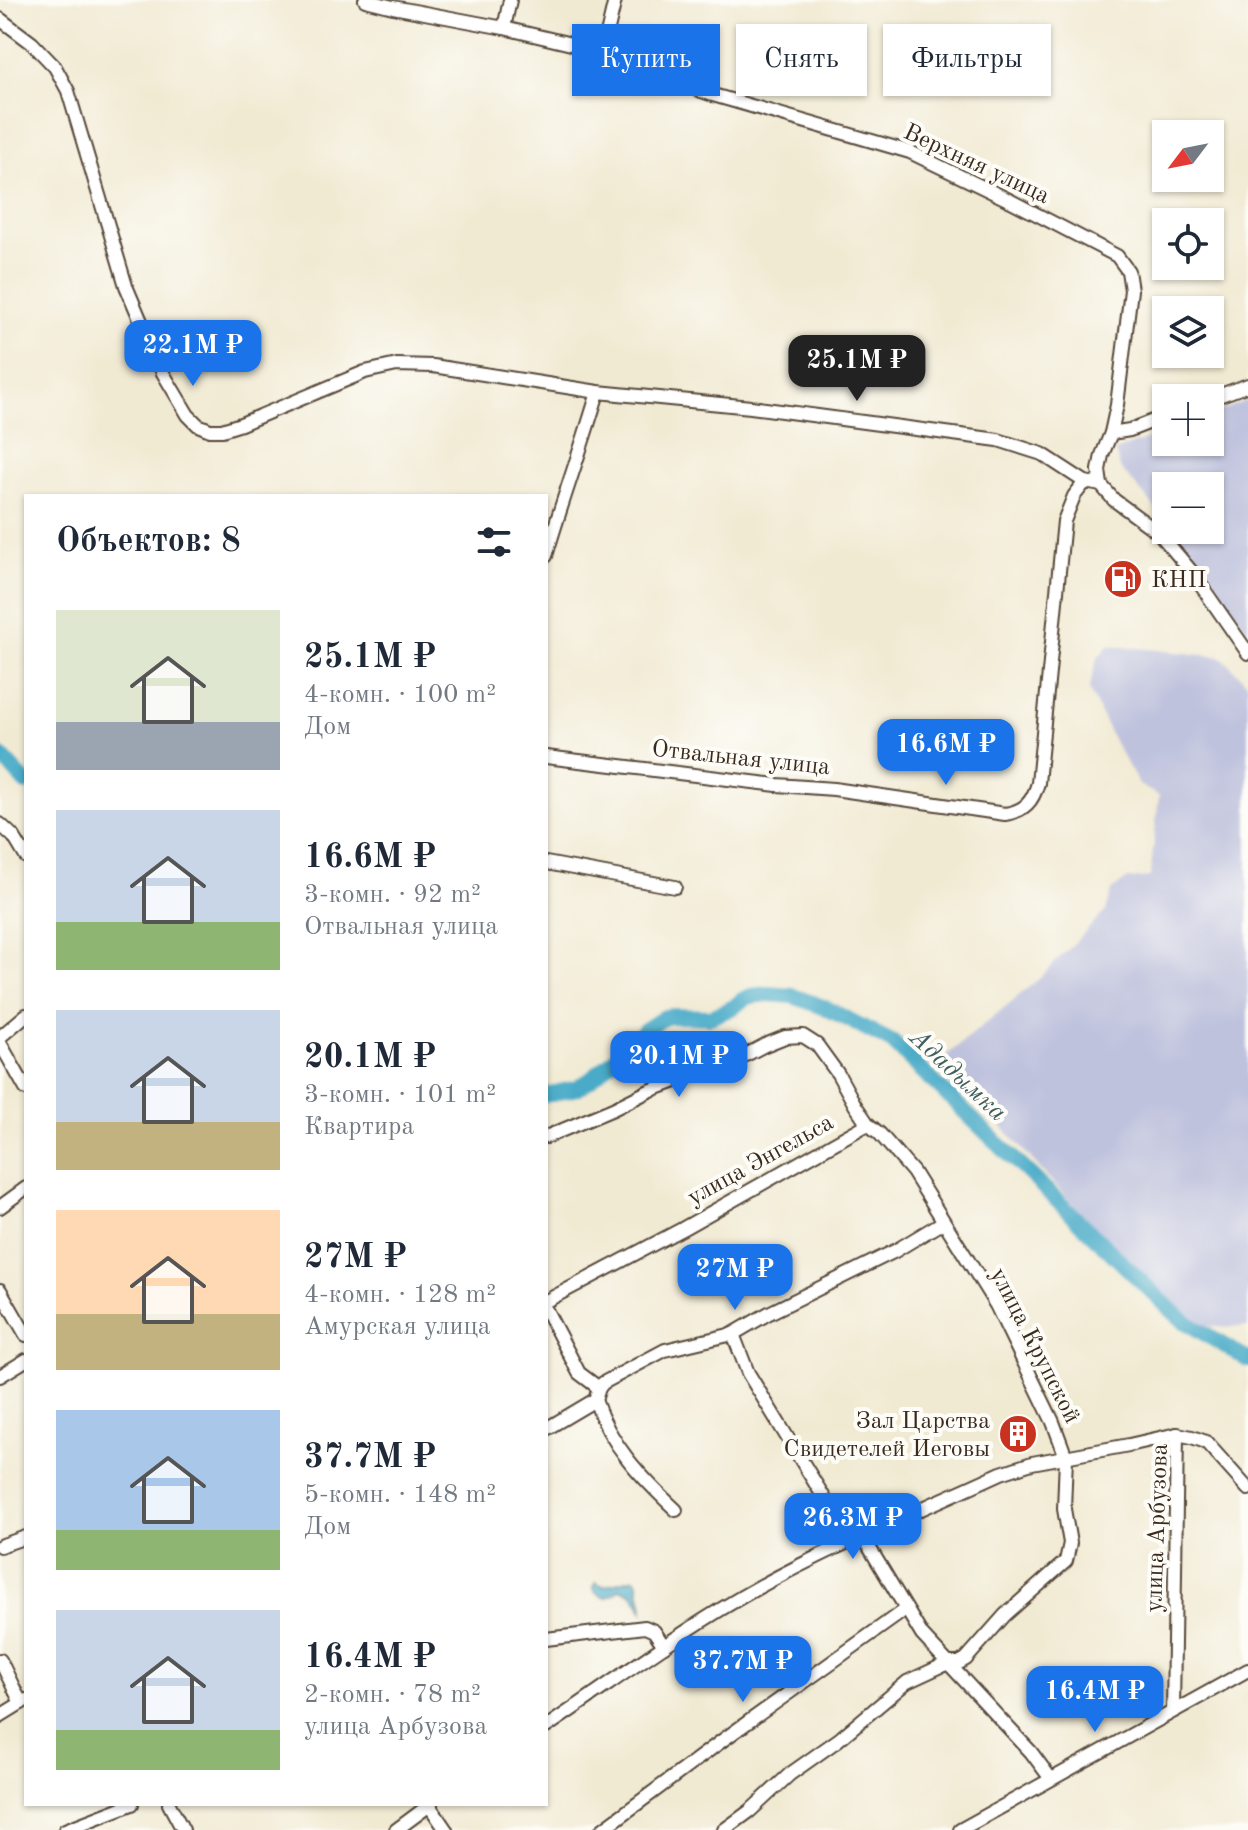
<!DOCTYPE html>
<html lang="ru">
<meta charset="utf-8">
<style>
body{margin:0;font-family:"Old Standard TT",serif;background:#f2f2f3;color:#1f2937;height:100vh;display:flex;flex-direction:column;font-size:30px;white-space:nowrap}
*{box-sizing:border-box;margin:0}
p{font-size:26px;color:#747a83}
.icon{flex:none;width:44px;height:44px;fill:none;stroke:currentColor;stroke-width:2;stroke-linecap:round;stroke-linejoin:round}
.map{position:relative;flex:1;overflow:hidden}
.panel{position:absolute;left:24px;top:494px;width:524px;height:1312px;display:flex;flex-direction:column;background:#fff;border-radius:0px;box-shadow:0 2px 6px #0004}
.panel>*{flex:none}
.hud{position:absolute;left:572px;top:24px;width:556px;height:72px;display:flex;gap:16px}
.needle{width:52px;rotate:238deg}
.tools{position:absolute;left:1152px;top:120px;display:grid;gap:16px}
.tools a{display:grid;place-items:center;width:72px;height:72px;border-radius:0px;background:#fff;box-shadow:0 2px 6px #0004;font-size:40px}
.price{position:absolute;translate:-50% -68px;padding:0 18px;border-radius:16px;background:#1a73e8;color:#fff;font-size:26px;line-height:52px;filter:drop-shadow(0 2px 4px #0008)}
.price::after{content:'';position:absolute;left:50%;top:48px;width:24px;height:18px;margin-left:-12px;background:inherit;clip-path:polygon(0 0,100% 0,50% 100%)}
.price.active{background:#222;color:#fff}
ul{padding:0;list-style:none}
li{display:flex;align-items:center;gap:24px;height:200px;padding:0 32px}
li span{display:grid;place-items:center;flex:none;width:224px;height:160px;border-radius:0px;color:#555}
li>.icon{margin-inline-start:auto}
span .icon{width:96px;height:96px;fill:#fffc;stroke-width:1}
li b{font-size:34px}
h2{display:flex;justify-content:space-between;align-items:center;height:96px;padding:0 32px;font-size:34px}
.chip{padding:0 28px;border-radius:0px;background:#fff;box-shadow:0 2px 6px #0004;font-size:28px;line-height:72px}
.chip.active{background:#1a73e8;color:#fff}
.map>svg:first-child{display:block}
.industrial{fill:#bfc2dd}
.water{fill:#48abc8;stroke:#426a73;stroke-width:2}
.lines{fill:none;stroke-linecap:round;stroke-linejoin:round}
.river{stroke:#48abc8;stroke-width:16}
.minor-casing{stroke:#564739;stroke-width:16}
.minor{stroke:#fff;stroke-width:12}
.labels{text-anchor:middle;stroke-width:8;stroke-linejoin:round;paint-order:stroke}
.street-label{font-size:24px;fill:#3b2a1e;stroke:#fdfcf7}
.poi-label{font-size:24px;fill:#3b2a1e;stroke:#fdfcf7;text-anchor:start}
.water-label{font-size:26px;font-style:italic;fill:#405e62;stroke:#fdfcf7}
</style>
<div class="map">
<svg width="1248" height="1830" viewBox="0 0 1248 1830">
<rect width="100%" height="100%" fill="#fdfcf7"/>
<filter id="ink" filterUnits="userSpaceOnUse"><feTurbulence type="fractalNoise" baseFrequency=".0125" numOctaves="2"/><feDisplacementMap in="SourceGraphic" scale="16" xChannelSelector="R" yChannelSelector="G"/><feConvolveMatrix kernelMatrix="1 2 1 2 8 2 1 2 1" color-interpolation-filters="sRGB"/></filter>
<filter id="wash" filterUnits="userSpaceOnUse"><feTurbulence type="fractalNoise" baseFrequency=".006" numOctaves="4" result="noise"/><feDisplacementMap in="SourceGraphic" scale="32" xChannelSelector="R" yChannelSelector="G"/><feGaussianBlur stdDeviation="1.8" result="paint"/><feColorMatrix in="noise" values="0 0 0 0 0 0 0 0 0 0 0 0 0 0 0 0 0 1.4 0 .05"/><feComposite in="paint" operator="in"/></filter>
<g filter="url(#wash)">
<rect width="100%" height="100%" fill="#f1ead3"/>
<g class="industrial">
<path d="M 1248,400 L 1248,632 L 1204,562 L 1175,530 L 1210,530 L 1210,486 L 1166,486 L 1166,520 L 1120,468 L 1115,451 L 1166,432 L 1166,442 L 1210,442 L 1210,415 Z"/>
<path d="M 1109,645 L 1222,657 L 1248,684 L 1248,1327 L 1195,1326 L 1148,1287 L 944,1063 L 947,1055 L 1040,978 L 1086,931 L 1106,911 L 1112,890 L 1128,879 L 1150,877 L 1159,796 L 1139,785 L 1116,745 L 1089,690 L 1097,659 Z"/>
</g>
<path class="water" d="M 634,1578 L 638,1582 C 638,1593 644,1601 643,1611 C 638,1600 633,1591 620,1589 L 613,1595 L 605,1598 L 596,1593 L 593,1587 L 596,1583 L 604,1586 Z"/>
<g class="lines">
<g class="river">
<path d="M 0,755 L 26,783"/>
<path d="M 546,1095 L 577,1088 L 590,1080 L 632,1044 L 645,1030 L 665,1017 L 676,1016 L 711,1017 L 734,1007 L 742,1000 L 751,996 L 769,994 L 793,996 L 826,1008 L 892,1042 L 1171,1310 L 1187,1323 L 1248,1360"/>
</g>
</g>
</g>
<g filter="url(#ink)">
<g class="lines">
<defs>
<g id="minor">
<path d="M 365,0 L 393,7 L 504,28 L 626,57 L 666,79 L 713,95 L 910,152 L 1011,201 L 1117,256 L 1128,271 L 1131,290 L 1117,405 L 1111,433 L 1102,455 L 1099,470 L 1101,485 L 1114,500 L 1159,533 L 1191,571 L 1248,653"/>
<path d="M 0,19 L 32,43 L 55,67 L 68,91 L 126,286 L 163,373 L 188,415 L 198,425 L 210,430 L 222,430 L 241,424 L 365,372 L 397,365 L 433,366 L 598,392 L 751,407 L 998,440 L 1042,454 L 1085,482 L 1101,485"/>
<path d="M 504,28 L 510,0"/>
<path d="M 603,51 L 615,0"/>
<path d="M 1210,399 L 1248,385"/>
<path d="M 1111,433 L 1130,430 L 1166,416"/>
<path d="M 546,556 C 562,501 582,447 598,392"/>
<path d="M 546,757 L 777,785 L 834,789 L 1005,814 C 1025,811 1033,801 1038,783 L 1064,521 L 1074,496 L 1085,482"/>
<path d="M 0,824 L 14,837 L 26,857"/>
<path d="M 546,863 L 675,887"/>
<path d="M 0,1037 L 26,1015"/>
<path d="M 0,1043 L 26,1089"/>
<path d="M 546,1137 L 613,1109 L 649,1091 L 692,1075 L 727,1065 L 765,1045 L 785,1037 L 803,1036 L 817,1045 L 838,1074 L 855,1105 L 868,1124 L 880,1134 L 913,1172 L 996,1305 L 1053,1422 L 1066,1457 L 1064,1509 L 1070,1543 L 1066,1561 L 1005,1615 L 966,1659 L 959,1663 L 948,1663 L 907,1682 L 838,1740 L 790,1774 L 750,1811 L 724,1830"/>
<path d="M 0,1207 L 26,1188"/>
<path d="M 0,1290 L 26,1335"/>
<path d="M 546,1301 L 682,1229 L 868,1124"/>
<path d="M 546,1310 L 579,1373 L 599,1388"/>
<path d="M 733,1334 L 748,1373 L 831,1509 L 852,1534 L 863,1537 L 922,1635 L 1031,1752 L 1051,1779"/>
<path d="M 0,1376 L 26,1360"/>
<path d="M 595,1400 C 610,1445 642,1478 676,1510"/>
<path d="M 546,1429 L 595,1400 L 599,1388 L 603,1383 L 665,1350 L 733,1334 L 769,1313 L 895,1251 L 943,1222"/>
<path d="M 0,1546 L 26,1537"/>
<path d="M 546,1639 L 645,1627 L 654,1631 L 664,1646"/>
<path d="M 0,1660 L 21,1703"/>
<path d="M 1173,1711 L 1177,1434"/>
<path d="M 0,1716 L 26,1700"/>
<path d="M 546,1727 C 616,1680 685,1628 759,1587 C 837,1544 921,1510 1001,1473 L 1032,1463 L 1129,1445 L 1177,1434 L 1192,1437 L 1206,1442 L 1248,1489"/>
<path d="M 169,1804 L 183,1830"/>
<path d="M 429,1805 L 446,1830"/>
<path d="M 65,1830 L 132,1804"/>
<path d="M 396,1830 L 431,1804"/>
<path d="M 602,1830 L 723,1740 L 906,1609"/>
<path d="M 960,1830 L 1248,1670"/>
</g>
</defs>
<use href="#minor" class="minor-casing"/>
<use href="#minor" class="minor"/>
</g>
</g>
<defs>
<symbol id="fuel-disc" viewBox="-11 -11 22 22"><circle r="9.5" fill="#c8321e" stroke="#fdfcf7"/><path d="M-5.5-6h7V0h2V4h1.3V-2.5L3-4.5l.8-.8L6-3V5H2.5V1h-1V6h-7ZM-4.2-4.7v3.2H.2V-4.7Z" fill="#fff"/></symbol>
<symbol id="building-disc" viewBox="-11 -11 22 22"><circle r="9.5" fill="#c8321e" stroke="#fdfcf7"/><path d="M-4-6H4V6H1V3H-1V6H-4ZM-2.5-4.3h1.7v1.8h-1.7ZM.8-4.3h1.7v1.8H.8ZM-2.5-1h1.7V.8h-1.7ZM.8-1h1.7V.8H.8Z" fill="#fff"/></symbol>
</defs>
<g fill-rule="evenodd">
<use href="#fuel-disc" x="1101" y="557" width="44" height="44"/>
<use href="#building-disc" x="996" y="1412" width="44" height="44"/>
</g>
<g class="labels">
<g class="street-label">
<text transform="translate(977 163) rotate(25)" y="8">Верхняя улица</text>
<text transform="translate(741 757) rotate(6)" y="8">Отвальная улица</text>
<text transform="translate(760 1159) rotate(-29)" y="8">улица Энгельса</text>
<text transform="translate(1036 1345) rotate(63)" y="8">улица Крупской</text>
<text transform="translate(1156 1528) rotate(-88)" y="8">улица Арбузова</text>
</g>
<g class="poi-label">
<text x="1151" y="587">КНП</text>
<text x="990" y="1428" text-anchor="end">Зал Царства<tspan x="990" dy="28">Свидетелей Иеговы</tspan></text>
</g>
<g class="water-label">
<text transform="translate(959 1074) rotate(43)" y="9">Ададымка</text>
</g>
</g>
</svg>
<div class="tools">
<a><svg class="needle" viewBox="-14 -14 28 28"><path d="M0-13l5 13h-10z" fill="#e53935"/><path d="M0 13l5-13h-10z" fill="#747a83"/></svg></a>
<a><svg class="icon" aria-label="locate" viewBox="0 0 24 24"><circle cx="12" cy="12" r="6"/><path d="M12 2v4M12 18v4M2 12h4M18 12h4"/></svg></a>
<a><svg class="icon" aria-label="layers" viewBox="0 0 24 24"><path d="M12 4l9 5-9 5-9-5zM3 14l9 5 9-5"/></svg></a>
<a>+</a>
<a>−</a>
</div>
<b class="price" style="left:193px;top:388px">22.1M ₽</b>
<b class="price active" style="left:857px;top:403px">25.1M ₽</b>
<b class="price" style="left:946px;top:787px">16.6M ₽</b>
<b class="price" style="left:679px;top:1099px">20.1M ₽</b>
<b class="price" style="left:735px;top:1312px">27M ₽</b>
<b class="price" style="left:853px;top:1561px">26.3M ₽</b>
<b class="price" style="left:743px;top:1704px">37.7M ₽</b>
<b class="price" style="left:1095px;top:1734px">16.4M ₽</b>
<div class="hud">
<a class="chip active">Купить</a>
<a class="chip">Снять</a>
<a class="chip">Фильтры</a>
</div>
<section class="panel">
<h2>Объектов: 8<svg class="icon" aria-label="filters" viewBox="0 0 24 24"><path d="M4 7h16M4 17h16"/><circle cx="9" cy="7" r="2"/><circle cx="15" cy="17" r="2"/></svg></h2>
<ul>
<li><span style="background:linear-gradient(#dfe7d0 70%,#9aa5b1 0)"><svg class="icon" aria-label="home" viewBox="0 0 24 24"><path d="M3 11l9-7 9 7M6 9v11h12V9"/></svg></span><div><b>25.1M ₽</b><p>4-комн. · 100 m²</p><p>Дом</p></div></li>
<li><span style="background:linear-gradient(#c9d6e8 70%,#8fb573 0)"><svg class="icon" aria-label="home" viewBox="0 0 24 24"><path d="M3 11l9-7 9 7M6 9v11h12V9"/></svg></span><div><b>16.6M ₽</b><p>3-комн. · 92 m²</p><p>Отвальная улица</p></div></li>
<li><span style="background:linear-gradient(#c9d6e8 70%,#c2b280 0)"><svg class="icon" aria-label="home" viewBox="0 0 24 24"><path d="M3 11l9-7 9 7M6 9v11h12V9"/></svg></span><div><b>20.1M ₽</b><p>3-комн. · 101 m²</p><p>Квартира</p></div></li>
<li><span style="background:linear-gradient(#ffd9b3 65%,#c2b280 0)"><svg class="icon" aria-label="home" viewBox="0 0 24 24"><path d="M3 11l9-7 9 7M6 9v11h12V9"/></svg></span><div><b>27M ₽</b><p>4-комн. · 128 m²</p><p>Амурская улица</p></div></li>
<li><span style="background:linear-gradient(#a9c7e8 75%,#8fb573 0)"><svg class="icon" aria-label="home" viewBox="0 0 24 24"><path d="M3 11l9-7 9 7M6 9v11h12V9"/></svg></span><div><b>37.7M ₽</b><p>5-комн. · 148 m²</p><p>Дом</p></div></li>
<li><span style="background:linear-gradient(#c9d6e8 75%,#8fb573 0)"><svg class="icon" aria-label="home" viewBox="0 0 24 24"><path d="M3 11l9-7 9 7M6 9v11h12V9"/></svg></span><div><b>16.4M ₽</b><p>2-комн. · 78 m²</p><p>улица Арбузова</p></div></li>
</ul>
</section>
</div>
